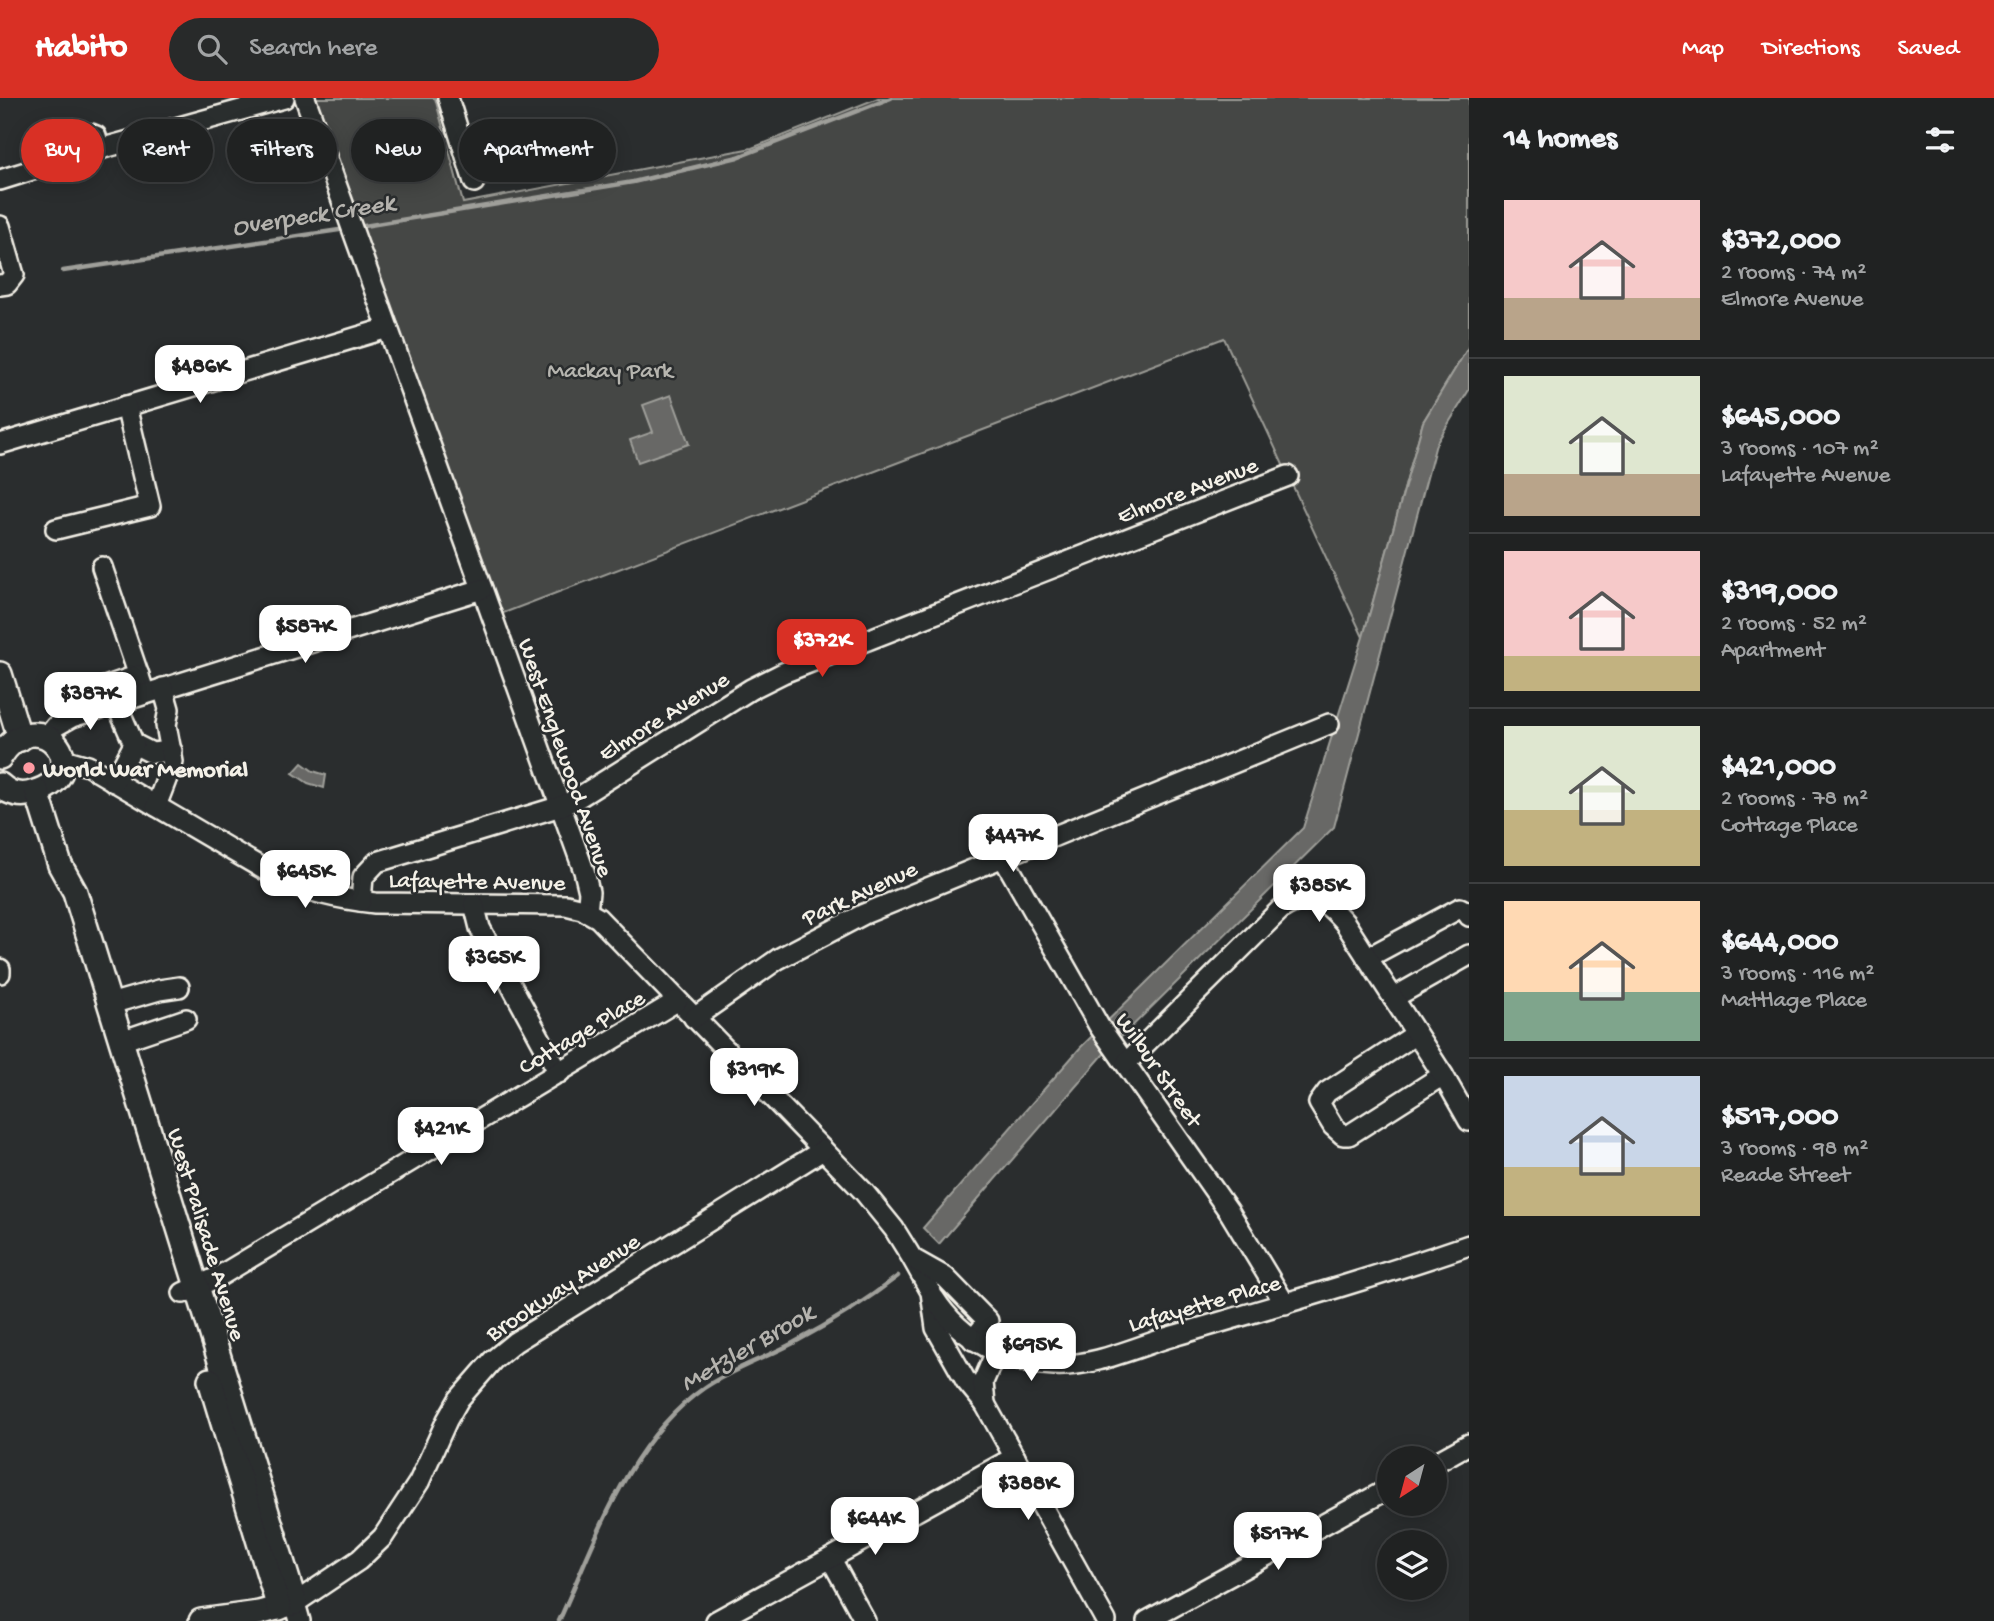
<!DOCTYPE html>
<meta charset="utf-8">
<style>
body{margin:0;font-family:"Gochi Hand",sans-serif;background:#282a2a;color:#f1f3f6;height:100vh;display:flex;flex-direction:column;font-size:26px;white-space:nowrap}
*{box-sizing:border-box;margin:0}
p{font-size:23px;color:#a2a4a5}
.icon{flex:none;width:38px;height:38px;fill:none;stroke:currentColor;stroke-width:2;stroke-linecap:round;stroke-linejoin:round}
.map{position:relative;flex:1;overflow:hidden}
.drawer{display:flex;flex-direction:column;background:#202222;width:525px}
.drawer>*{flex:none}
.top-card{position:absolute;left:21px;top:21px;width:665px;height:63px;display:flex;gap:14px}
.needle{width:46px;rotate:216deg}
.controls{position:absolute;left:1377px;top:1348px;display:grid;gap:14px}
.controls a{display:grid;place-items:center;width:70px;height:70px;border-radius:50%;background:#202222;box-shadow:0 4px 18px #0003,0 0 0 2px #3d3f40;font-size:35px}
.price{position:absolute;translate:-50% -60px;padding:0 16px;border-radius:14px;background:#fff;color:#222;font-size:23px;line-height:46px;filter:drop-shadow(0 2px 4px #0008)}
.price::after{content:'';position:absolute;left:50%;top:42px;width:21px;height:16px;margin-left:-10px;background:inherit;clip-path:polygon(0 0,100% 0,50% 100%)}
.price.on{background:#d93025;color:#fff}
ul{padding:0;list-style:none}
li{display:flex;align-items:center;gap:21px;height:175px;padding:0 35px}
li+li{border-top:2px solid #3d3f40}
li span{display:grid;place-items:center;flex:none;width:196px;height:140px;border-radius:0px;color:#555}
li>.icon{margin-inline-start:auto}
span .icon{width:84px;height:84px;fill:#fffc;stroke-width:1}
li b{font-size:30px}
h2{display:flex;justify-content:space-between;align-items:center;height:84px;padding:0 35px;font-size:30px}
.pill{padding:0 24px;border-radius:32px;background:#202222;box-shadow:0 4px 18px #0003,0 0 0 2px #3d3f40;font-size:24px;line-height:63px}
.pill.on{background:#d93025;color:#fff}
header{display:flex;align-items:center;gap:42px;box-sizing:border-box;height:98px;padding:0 35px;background:#d93025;color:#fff}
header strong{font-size:33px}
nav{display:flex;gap:38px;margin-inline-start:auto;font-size:24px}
.search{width:490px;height:63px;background:#282a2a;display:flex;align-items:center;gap:18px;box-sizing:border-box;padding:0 24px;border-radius:38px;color:#a2a4a5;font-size:26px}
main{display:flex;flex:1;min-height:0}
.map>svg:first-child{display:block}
.green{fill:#444645;stroke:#9c9c96;stroke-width:2}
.water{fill:#676866;stroke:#9f9f9a;stroke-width:2}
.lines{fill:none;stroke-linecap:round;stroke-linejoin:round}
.stream{stroke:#9f9f9a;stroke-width:4.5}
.minor-casing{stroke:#f4f1e8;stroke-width:24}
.major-casing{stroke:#f4f1e8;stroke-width:28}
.minor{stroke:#2a2d2e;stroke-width:19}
.major{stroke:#2a2d2e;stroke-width:23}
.poi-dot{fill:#ff9aa2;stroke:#2a2d2e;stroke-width:2.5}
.labels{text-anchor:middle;stroke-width:5;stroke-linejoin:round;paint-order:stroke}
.park-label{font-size:24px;fill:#b6b5af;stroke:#2a2d2e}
.street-label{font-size:24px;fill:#f4f1e8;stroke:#2a2d2e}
.poi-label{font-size:24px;font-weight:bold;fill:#f4f1e8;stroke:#2a2d2e;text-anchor:start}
.water-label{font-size:26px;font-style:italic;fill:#b5b3ae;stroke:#2a2d2e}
</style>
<header>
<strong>Habito</strong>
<div class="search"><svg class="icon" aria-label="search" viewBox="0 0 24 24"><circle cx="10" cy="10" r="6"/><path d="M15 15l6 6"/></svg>Search here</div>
<nav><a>Map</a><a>Directions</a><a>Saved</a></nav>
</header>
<main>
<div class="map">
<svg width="1469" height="1523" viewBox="0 0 1469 1523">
<rect width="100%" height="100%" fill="#2a2d2e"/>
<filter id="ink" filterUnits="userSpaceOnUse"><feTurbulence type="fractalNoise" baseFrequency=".0143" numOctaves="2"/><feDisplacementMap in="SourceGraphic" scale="14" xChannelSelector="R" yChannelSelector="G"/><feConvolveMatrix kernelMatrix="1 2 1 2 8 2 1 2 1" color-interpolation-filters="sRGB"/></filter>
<g filter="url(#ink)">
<path class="green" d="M 313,0 L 435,0 L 463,105 L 752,50 L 878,0 L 1469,0 L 1469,248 L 1423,324 L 1363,539 L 1224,240 L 493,519 Z"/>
<g class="water">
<path d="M 1469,248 L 1469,292 L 1436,346 L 1334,729 L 1103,957 L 939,1146 L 923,1130 L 1080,950 L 1303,730 L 1363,539 L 1423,324 Z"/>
<path d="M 671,297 L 689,346 L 638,364 L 630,342 L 653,334 L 643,307 Z"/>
<path d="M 302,665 L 313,673 L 326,677 L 324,690 L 308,685 L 293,675 Z"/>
</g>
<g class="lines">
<g class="stream">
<path d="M 358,129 L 633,84 L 738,59 L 891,0"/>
<path d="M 63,173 L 346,131"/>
<path d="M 559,1523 C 596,1442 628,1343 704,1290 C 731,1271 766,1260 795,1244 C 831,1225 866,1203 898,1178"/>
</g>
<defs>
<g id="minor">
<path d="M 305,0 L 584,773 L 589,794 L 587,814"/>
<path d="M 448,0 L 474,84"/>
<path d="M 55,65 L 50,52 L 52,47 L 91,36 L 96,38 L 100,51"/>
<path d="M 0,82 L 100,51 L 284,0"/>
<path d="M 0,128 L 14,177 L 7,186 L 0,187"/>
<path d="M 0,346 L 388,230"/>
<path d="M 56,431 L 150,408 L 126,308"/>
<path d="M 102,469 L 145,596"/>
<path d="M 89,613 L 82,597 L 139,577"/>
<path d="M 47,639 L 56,628 L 72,619 L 482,491"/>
<path d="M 134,646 L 152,655 L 172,653"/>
<path d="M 63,661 L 88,668 L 272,776 C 304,794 339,801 375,805 L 566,807 L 582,811 L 598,820 L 864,1094 L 894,1131 L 912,1160 L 931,1194 L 936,1230 L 966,1283 L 985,1306 L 1106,1523"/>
<path d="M 114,684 L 134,646 L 116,605"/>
<path d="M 156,708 L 173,664 L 166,627 L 169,611 L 163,590"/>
<path d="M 1003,759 L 1099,928 L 1230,1115 L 1285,1206"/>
<path d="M 361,803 L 363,779 L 377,764 L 561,708 L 576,701 L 751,591 L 783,575 L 1288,378"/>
<path d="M 474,806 L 480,830 L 559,975"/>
<path d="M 1367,860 L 1460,810 L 1467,814 L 1469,818"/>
<path d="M 0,871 L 0,875"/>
<path d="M 1393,900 L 1469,857"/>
<path d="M 110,906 L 159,892 L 179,889"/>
<path d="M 694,920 L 778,861 L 864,816 L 1329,626"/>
<path d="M 1416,936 L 1327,994 L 1319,1005 L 1333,1028 L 1343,1037 L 1349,1037 L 1443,977"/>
<path d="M 121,943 L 186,921"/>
<path d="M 1126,965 L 1281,811 C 1310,793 1324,800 1345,825 L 1443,977 L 1469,1023"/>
<path d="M 913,1161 L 945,1179 L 988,1223 L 973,1242"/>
<path d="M 183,1195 L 218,1179 L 677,903"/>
<path d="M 934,1200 C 961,1242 1005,1265 1054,1267 C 1095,1269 1135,1249 1173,1238 C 1272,1209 1371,1181 1469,1147"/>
<path d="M 985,1306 L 983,1284 L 996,1254"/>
<path d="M 1435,1365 L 1469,1346"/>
<path d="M 831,1461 L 865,1523"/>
<path d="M 300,1523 L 295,1505 L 359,1462 L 383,1439 L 419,1384 L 447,1322 L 459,1301 L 493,1262 L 515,1244 L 823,1052"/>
<path d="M 716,1523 L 1015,1359"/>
<path d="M 1147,1523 L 1390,1390"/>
</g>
<g id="major">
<path d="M 0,576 L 20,641"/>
<path d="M 0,659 C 38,599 99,673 35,694 C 22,699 9,696 0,687"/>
<path d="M 37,694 L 60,767 L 75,794 L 295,1505 L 259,1515 L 201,1523"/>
<path d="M 210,1282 L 279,1510"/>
</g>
</defs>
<use href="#minor" class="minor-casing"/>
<use href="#major" class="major-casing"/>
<use href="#minor" class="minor"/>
<use href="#major" class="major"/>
</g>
</g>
<circle class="poi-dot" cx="29" cy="670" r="7"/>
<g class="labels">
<g class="park-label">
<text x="610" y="279">Mackay Park</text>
</g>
<g class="street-label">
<text transform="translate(1187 391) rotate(-21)" y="8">Elmore Avenue</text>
<text transform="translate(663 617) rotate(-32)" y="8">Elmore Avenue</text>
<text transform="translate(567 659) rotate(71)" y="8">West Englewood Avenue</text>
<text transform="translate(477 782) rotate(1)" y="8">Lafayette Avenue</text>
<text transform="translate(859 794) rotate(-25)" y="8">Park Avenue</text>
<text transform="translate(581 933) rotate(-31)" y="8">Cottage Place</text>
<text transform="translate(1160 971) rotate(55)" y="8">Wilbur Street</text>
<text transform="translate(208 1136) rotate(73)" y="8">West Palisade Avenue</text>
<text transform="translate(562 1188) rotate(-33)" y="8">Brookway Avenue</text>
<text transform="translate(1204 1204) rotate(-16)" y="8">Lafayette Place</text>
</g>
<g class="poi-label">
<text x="43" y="678">World War Memorial</text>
</g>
<g class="water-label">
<text transform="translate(313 115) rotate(-9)" y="9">Overpeck Creek</text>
<text transform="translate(746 1248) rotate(-30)" y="9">Metzler Brook</text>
</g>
</g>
</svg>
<div class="controls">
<a><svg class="needle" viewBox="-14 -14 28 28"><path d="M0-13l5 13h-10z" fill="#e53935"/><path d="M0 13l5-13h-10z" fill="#a2a4a5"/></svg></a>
<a><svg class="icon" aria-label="layers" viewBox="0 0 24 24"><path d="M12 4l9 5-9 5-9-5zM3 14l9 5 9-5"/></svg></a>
</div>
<b class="price" style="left:200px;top:307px">$486K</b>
<b class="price" style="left:305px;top:567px">$587K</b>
<b class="price on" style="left:822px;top:581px">$372K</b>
<b class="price" style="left:90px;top:634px">$387K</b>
<b class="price" style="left:1013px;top:776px">$447K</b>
<b class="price" style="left:305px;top:812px">$645K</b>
<b class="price" style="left:1319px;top:826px">$385K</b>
<b class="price" style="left:494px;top:898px">$365K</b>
<b class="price" style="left:754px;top:1010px">$319K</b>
<b class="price" style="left:441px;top:1069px">$421K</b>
<b class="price" style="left:1031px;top:1285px">$695K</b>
<b class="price" style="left:1028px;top:1424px">$388K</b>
<b class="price" style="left:875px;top:1459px">$644K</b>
<b class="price" style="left:1278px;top:1474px">$517K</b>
<div class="top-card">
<a class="pill on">Buy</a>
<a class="pill">Rent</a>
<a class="pill">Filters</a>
<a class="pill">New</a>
<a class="pill">Apartment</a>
</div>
</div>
<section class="drawer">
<h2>14 homes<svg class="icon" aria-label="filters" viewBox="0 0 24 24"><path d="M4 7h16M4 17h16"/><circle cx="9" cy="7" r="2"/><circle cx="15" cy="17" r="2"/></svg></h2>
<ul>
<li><span style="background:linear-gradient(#f6c9c9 70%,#b9a48a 0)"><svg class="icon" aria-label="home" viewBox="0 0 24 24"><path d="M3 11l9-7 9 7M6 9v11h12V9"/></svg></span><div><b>$372,000</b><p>2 rooms · 74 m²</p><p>Elmore Avenue</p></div></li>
<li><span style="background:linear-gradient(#dfe7d0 70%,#b9a48a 0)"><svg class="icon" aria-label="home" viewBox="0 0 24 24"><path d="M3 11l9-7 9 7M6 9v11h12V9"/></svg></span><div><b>$645,000</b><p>3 rooms · 107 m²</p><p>Lafayette Avenue</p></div></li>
<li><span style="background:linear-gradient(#f6c9c9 75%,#c2b280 0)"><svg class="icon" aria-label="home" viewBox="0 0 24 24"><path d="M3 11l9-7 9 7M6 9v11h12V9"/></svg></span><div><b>$319,000</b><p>2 rooms · 52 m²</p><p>Apartment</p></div></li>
<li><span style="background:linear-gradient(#dfe7d0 60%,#c2b280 0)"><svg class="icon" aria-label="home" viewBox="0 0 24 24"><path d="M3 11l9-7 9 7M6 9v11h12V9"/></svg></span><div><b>$421,000</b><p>2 rooms · 78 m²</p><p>Cottage Place</p></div></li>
<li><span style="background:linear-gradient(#ffd9b3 65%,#7fa58c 0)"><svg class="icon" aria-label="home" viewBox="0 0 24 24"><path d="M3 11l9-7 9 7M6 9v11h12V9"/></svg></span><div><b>$644,000</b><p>3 rooms · 116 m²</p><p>Mattlage Place</p></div></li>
<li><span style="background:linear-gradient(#c9d6e8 65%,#c2b280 0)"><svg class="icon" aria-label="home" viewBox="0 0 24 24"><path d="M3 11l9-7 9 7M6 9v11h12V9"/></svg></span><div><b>$517,000</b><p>3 rooms · 98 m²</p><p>Reade Street</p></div></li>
</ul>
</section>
</main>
